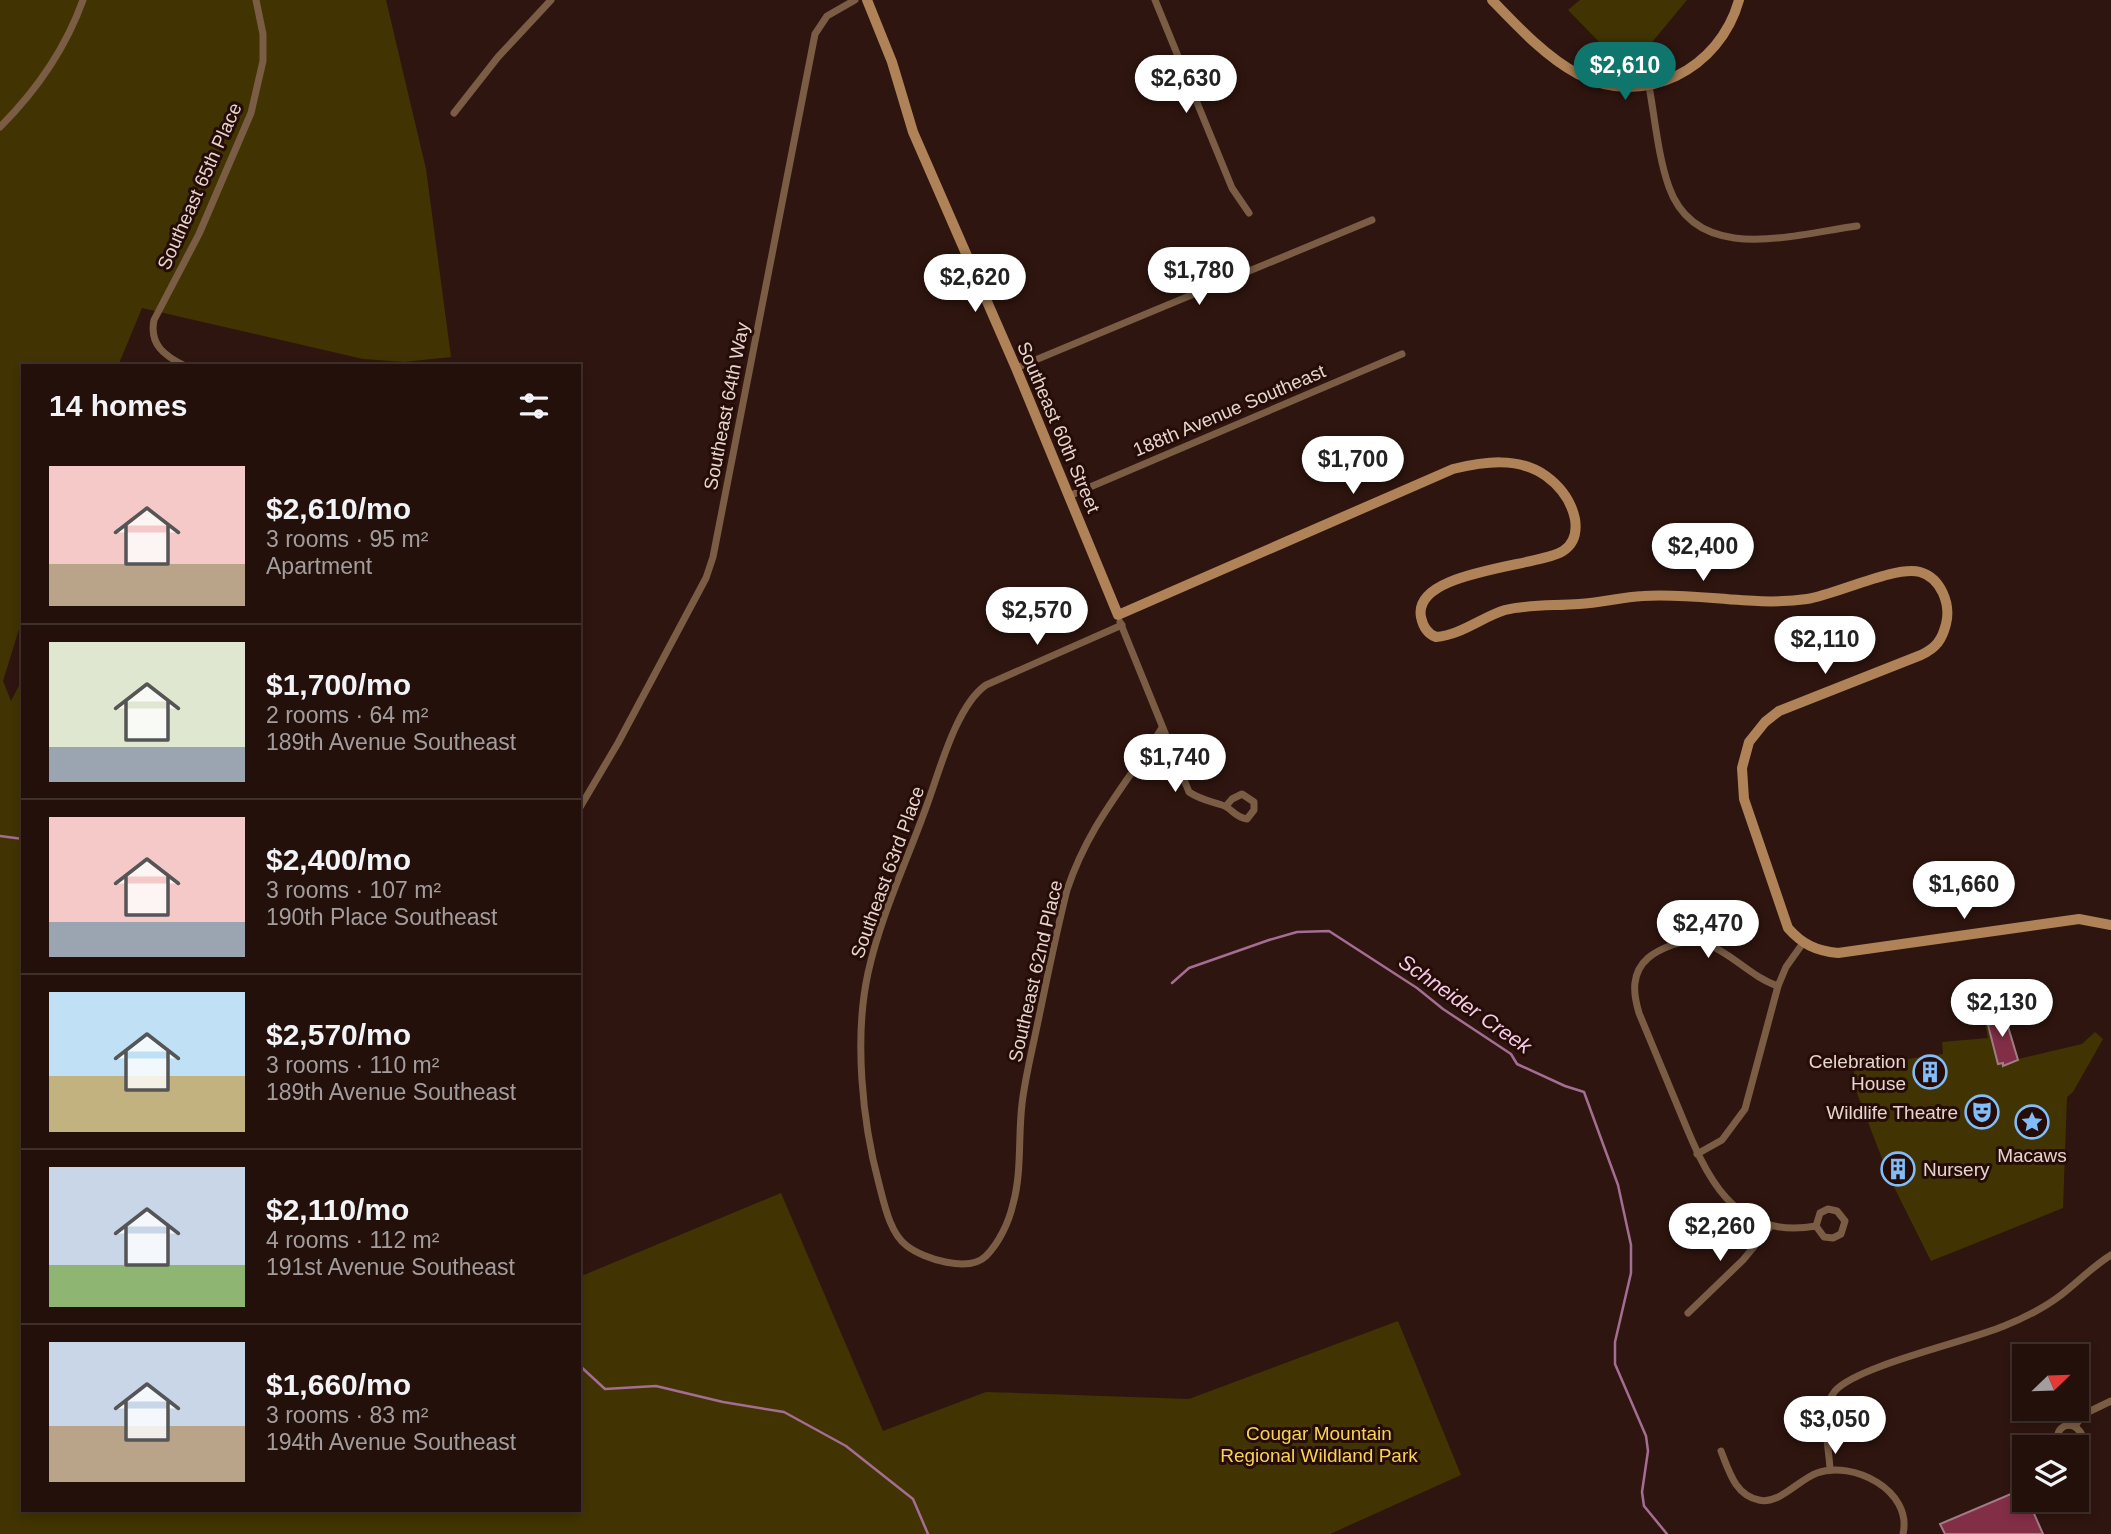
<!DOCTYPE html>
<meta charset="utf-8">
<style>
body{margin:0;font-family:Helvetica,sans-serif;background:#2b1914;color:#f1f3f6;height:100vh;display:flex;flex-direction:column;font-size:26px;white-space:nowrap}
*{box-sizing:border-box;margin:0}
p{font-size:23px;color:#a39d9d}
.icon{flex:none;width:38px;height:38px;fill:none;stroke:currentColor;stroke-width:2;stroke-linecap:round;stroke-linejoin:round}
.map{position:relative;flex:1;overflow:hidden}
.sheet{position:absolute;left:21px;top:364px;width:560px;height:1148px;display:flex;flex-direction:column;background:#23100b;border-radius:0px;box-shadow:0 4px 10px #0003,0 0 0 2px #40302c}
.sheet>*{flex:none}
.needle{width:46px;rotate:67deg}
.controls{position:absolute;left:2012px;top:1344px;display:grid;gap:14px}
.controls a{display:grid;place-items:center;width:77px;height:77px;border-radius:0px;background:#23100b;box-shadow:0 4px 10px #0003,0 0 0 2px #40302c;font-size:35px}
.price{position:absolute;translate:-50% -60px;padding:0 16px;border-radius:24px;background:#fff;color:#222;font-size:23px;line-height:46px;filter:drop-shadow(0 2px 4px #0008)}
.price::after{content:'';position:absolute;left:50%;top:42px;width:21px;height:16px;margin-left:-10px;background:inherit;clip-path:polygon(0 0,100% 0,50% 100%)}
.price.active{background:#0f766e;color:#fff}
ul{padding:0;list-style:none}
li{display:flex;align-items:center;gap:21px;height:175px;padding:0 28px}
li+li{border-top:2px solid #40302c}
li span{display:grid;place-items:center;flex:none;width:196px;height:140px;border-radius:0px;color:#555}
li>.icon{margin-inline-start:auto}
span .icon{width:84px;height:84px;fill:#fffc;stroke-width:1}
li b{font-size:30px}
h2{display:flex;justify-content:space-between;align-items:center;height:84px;padding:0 28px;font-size:30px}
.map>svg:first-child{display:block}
.green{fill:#413402}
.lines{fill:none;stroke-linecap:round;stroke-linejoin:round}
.stream{stroke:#a46e92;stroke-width:2.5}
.building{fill:#832e47;stroke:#a07d84;stroke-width:2}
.street{stroke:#7a5d44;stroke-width:7}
.secondary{stroke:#af8257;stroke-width:10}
.labels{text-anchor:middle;stroke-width:6;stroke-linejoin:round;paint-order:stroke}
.street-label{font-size:19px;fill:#e6d4cf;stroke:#250c07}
.poi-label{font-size:19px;fill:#e6d4cf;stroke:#250c07;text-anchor:end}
.park-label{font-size:19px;fill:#f8d354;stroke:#250c07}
.water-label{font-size:21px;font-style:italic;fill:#f4cbe8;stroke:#250c07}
</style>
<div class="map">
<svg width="2111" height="1534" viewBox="0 0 2111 1534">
<rect width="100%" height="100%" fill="#2f150f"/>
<g class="green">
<path d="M 0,0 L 386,0 L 426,169 L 451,357 L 404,362 L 363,359 L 142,308 L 118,366 L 23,366 L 23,616 L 3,681 L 11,701 L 23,678 L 23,1510 L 579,1510 L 579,1277 L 781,1193 L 883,1431 L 986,1392 L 1189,1399 L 1398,1321 L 1461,1475 L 1330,1534 L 0,1534 Z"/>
<path d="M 1580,0 L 1687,0 L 1644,52 L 1607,50 L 1568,10 Z"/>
<path d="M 2006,1015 L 2018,1059 L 2082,1044 L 2095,1032 L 2103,1039 L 2073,1092 L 2067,1097 L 2063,1208 L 1931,1261 L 1889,1177 L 1855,1088 L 1854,1069 L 1858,1066 L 1943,1054 L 1942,1042 L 1988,1038 L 1984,1019 Z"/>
</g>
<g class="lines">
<g class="stream">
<path d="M 0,836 L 23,839"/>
<path d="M 1172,983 L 1189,968 L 1269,940 L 1297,932 L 1329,931 L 1417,988 L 1443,1009 L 1511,1054 L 1517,1064 L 1565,1086 L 1584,1092 L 1618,1185 L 1631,1245 L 1631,1273 L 1615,1342 L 1615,1364 L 1646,1436 L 1648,1451 L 1642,1492 L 1644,1506 L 1667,1534"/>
<path d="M 579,1365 L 605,1389 L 656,1386 L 723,1402 L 784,1412 L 846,1446 L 913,1499 L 928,1534"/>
</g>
</g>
<g class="building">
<path d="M 2003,1010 L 2018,1060 L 2003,1066 L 2003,1063 L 1998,1064 L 1988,1025 L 1991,1024 L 1988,1014 Z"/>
<path d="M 2025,1488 L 2025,1500 L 2028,1500 L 2043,1534 L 1945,1534 L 1940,1524 Z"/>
</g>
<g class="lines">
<g class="street">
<path d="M 1155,0 L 1232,188 L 1249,213"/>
<path d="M 1649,86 C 1655,119 1658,156 1669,187 C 1697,266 1795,234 1857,226"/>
<path d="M 454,113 L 498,57 L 551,0"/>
<path d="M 0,127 C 37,90 65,50 83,0"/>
<path d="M 185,366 C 165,356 149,345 154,320 L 199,234 L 251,113 L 263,61 L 263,34 L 256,0"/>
<path d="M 1016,368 L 1372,220"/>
<path d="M 1069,496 L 1402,354"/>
<path d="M 1120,622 L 1189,792 C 1201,800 1210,801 1222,805 C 1232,808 1234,817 1247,819 L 1254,810 L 1254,802 L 1242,794 L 1232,799 L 1226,806"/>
<path d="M 1122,625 L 986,685 C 957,705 940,769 928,802 C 908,859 881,914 868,973 C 854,1037 862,1121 879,1184 C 884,1203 890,1234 907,1246 C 924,1259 969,1273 986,1256 C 999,1243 1009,1222 1013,1204 C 1022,1172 1018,1137 1022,1104 C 1025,1079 1031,1055 1036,1031 C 1046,984 1055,937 1067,890 C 1089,824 1125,786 1162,728"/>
<path d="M 579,809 L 618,743 L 706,578 L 713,557 L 815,34 L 827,16 L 855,0"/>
<path d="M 1778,986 C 1739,973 1716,929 1672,945 C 1664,948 1655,952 1648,958 C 1631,973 1633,993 1639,1013 C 1652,1044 1665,1076 1678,1107 C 1705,1173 1731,1241 1816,1226 L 1820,1213 L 1828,1209 L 1837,1211 L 1845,1221 L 1841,1234 L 1833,1238 L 1824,1237 L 1816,1226"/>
<path d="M 1697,1154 L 1722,1140 L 1745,1109 L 1778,986 L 1786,967 L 1803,943"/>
<path d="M 1688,1313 L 1743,1260 L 1770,1227"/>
<path d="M 2075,1426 L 2084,1414 L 2111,1401"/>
<path d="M 2061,1447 C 2049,1429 2072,1415 2082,1435 L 2077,1448"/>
<path d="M 1721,1451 C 1729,1471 1735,1495 1759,1500 C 1779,1505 1798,1480 1817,1473 C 1852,1460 1913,1490 1903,1534"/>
<path d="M 1830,1469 C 1829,1446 1819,1410 1835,1391 C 1856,1366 1969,1341 2004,1326 C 2024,1318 2044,1308 2061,1295 C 2078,1282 2093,1266 2111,1255"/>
</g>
<g class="secondary">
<path d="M 867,0 L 892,62 L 913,132 L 1016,368 L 1118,615 L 1453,469 C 1483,462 1518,456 1546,476 C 1561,487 1571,500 1575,519 C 1577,532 1574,544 1563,551 C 1538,567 1412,570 1421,617 C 1423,627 1428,634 1436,637 C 1461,635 1482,617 1505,610 C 1529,604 1555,606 1579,604 C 1601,603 1621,597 1643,596 C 1697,592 1752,607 1807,599 C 1835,595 1896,565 1920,572 C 1941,578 1951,604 1946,624 C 1942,640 1936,648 1921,655 L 1779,711 L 1765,722 L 1749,742 L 1742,768 L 1744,799 L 1788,928 C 1802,944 1816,951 1838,953 L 2079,919 L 2111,925"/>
<path d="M 1492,0 C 1517,26 1546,57 1578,74 C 1644,109 1720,69 1739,0"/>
</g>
</g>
<defs>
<symbol id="building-ring" viewBox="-11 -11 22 22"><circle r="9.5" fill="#250c07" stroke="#80bdfa" stroke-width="1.5"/><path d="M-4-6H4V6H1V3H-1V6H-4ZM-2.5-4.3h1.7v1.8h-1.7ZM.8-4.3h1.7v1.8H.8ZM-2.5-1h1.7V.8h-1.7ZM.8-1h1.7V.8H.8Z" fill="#80bdfa"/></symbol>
<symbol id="theatre-ring" viewBox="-11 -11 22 22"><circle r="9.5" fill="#250c07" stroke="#80bdfa" stroke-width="1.5"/><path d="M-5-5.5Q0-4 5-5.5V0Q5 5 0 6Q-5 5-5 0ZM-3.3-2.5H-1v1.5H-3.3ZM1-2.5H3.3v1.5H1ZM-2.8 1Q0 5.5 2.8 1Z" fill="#80bdfa"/></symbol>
<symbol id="sight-ring" viewBox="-11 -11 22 22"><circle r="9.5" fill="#250c07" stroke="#80bdfa" stroke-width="1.5"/><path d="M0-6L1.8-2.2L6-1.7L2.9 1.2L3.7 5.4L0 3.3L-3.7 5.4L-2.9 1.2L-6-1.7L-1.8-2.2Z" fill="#80bdfa"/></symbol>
</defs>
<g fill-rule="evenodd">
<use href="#building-ring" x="1911" y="1053" width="38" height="38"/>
<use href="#theatre-ring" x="1963" y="1093" width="38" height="38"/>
<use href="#sight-ring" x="2013" y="1103" width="38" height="38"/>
<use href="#building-ring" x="1879" y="1150" width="38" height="38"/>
</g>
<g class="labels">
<g class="street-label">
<text transform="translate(199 186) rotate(-66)" y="7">Southeast 65th Place</text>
<text transform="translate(726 406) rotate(-79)" y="7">Southeast 64th Way</text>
<text transform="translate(1229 410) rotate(-23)" y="7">188th Avenue Southeast</text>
<text transform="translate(1059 427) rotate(67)" y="7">Southeast 60th Street</text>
<text transform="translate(887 872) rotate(-70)" y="7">Southeast 63rd Place</text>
<text transform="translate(1035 971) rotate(-77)" y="7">Southeast 62nd Place</text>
</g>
<g class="poi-label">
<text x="1906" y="1068">Celebration<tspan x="1906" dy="22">House</tspan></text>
<text x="1958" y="1119">Wildlife Theatre</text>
<text x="2032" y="1162" text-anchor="middle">Macaws</text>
<text x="1923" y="1176" text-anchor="start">Nursery</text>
</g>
<g class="park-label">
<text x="1319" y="1440">Cougar Mountain<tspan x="1319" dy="22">Regional Wildland Park</tspan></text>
</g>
<g class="water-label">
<text transform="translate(1465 1004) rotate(35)" y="7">Schneider Creek</text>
</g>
</g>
</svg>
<div class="controls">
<a><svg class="needle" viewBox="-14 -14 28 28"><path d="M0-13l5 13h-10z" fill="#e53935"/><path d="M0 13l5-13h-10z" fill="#a39d9d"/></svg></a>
<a><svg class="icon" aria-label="layers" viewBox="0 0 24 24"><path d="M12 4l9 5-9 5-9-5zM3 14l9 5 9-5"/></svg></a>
</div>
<b class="price active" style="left:1625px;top:102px">$2,610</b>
<b class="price" style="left:1186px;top:115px">$2,630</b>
<b class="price" style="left:1199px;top:307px">$1,780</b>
<b class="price" style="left:975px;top:314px">$2,620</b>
<b class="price" style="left:1353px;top:496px">$1,700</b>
<b class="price" style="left:1703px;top:583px">$2,400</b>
<b class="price" style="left:1037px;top:647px">$2,570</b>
<b class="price" style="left:1825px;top:676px">$2,110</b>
<b class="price" style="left:1175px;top:794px">$1,740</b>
<b class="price" style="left:1964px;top:921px">$1,660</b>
<b class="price" style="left:1708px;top:960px">$2,470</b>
<b class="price" style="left:2002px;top:1039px">$2,130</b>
<b class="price" style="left:1720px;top:1263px">$2,260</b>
<b class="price" style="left:1835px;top:1456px">$3,050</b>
<section class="sheet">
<h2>14 homes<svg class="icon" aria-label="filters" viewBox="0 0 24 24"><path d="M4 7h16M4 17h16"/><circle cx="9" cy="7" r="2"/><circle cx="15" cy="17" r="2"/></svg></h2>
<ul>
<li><span style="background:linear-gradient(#f6c9c9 70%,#b9a48a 0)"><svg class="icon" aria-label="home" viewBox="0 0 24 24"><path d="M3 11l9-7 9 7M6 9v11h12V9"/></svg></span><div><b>$2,610/mo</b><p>3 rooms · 95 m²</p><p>Apartment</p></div></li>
<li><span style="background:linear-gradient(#dfe7d0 75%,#9aa5b1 0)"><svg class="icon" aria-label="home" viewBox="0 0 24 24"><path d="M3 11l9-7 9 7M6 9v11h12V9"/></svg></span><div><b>$1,700/mo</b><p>2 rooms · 64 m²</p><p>189th Avenue Southeast</p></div></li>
<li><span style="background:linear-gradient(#f6c9c9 75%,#9aa5b1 0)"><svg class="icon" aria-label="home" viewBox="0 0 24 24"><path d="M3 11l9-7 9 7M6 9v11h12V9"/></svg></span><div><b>$2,400/mo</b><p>3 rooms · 107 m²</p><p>190th Place Southeast</p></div></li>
<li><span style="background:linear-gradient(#bfe0f5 60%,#c2b280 0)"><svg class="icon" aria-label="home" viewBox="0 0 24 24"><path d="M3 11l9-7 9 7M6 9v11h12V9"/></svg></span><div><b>$2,570/mo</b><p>3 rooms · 110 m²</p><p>189th Avenue Southeast</p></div></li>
<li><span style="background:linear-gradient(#c9d6e8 70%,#8fb573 0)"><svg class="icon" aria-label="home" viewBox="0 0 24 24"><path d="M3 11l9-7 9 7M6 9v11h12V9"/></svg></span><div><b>$2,110/mo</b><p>4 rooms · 112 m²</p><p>191st Avenue Southeast</p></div></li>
<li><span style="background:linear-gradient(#c9d6e8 60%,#b9a48a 0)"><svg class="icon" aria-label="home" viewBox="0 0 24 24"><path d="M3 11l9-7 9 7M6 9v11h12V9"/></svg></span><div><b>$1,660/mo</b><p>3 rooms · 83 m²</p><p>194th Avenue Southeast</p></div></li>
</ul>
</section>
</div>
